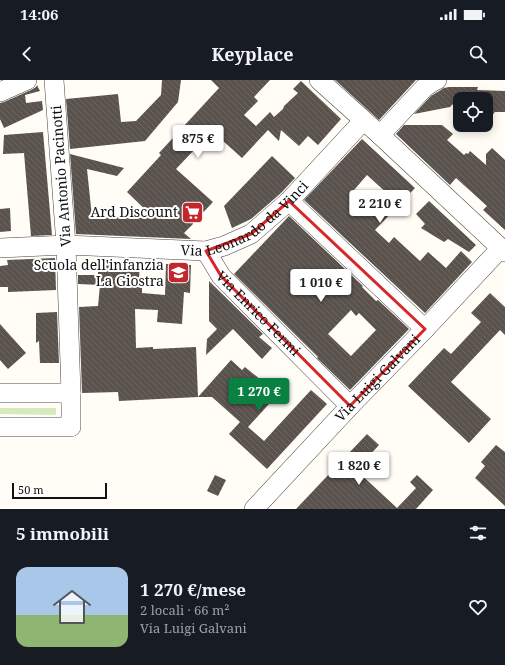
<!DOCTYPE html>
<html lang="it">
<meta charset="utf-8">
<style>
body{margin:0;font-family:"Noto Serif",serif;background:#20242c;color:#f1f3f6;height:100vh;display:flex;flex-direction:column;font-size:15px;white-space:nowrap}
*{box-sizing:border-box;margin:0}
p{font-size:13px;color:#9ea1a6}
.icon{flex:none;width:22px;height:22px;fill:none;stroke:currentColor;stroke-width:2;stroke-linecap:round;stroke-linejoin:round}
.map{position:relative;height:429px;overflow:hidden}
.side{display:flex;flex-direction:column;background:#171b24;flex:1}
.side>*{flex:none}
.fabs{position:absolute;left:453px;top:12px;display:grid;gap:8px}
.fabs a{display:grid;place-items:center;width:40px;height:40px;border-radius:8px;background:#171b24;box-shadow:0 2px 10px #0003;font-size:20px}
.scale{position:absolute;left:12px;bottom:10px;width:95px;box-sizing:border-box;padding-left:4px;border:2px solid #111;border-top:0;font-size:11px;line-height:14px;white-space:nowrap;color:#111;-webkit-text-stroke:3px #fff;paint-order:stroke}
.price{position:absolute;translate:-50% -34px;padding:0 9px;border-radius:4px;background:#fff;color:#222;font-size:13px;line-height:26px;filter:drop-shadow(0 1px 2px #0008)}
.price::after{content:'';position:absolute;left:50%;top:24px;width:12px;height:9px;margin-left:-6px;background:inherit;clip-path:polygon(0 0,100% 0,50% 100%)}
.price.on{background:#0b8043;color:#fff}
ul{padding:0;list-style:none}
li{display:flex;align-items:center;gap:12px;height:100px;padding:0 16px}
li+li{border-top:1px solid #363941}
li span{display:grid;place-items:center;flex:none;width:112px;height:80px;border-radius:12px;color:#555}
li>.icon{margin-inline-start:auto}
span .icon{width:48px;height:48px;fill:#fffc;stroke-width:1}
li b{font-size:17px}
h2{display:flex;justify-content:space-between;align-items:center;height:48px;padding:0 16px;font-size:17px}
.status{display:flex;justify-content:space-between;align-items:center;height:28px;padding:0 20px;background:#171b24;direction:ltr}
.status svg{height:11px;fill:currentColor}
header{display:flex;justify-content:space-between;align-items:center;height:52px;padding:0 16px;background:#171b24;font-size:18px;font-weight:700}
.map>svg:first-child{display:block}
.garden{fill:#d5ebbd}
.building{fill:url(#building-back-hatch);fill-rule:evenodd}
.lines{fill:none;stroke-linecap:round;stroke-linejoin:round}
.minor-casing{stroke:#444;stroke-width:20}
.minor{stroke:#fff;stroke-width:19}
.marked{fill:none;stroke:#d62828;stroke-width:3;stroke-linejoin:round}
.labels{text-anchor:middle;stroke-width:4;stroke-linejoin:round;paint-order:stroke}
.street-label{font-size:14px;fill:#111;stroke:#fff}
.poi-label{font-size:14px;fill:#111;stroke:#fff;text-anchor:end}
</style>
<div class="status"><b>14:06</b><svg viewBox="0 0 49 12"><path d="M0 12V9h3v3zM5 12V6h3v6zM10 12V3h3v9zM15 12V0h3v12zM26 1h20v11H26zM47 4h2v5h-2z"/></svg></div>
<header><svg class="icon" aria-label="back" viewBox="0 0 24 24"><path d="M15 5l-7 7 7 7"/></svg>Keyplace<svg class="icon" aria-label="search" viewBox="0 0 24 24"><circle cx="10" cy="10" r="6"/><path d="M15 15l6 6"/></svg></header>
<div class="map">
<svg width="505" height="429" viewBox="0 0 505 429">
<defs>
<pattern id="building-back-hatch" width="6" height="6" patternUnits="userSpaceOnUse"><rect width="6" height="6" fill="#5a524d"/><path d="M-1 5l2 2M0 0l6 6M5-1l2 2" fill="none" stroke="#6d6662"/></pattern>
</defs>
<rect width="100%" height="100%" fill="#fffdf5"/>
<path class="garden" d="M 0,328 L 56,328 L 56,335 L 0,334 Z"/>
<g class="building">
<path d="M 162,0 L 181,0 L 178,22 L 145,61 L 70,69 L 66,19 L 118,14 L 121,42 L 136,41 L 161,15 Z"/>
<path d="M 211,0 L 270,0 L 254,17 L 258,21 L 244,35 L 256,46 L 270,32 L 274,37 L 283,29 L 284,26 L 298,13 L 293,9 L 301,1 L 341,39 L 318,65 L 308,56 L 299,66 L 281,50 L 279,61 L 268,50 L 242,78 L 212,51 L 176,89 L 213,122 L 197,139 L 193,139 L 193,144 L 184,153 L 191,159 L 76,154 L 70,74 L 124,88 L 117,96 L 87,89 L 92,137 L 154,138 L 127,112 L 161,75 L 159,73 L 219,8 Z"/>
<path d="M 335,0 L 416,0 L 379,40 Z"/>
<path d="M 37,5 L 40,11 L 25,15 L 26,23 L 42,21 L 43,30 L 4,48 L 0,39 L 0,23 L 4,22 L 31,10 L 36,7 Z"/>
<path d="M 449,7 L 478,7 L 477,10 L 505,11 L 505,32 L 495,32 L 486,42 L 486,19 L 460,19 L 460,28 L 454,23 L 450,27 L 414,34 L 431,16 L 444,8 Z"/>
<path d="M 404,45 L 442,45 L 453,54 L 447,60 L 464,75 L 466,73 L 468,74 L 470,71 L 486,85 L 486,74 L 492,68 L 505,80 L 505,150 L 483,130 L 487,126 L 456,98 L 450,105 L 396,54 Z"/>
<path d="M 43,52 L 52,155 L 31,156 L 24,73 L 3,74 L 4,55 Z"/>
<path d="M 362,59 L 415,108 L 375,150 L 389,163 L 394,157 L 420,181 L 428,172 L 446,188 L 461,171 L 472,182 L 425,233 L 304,120 ZM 367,95 L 389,115 L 376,130 L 354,110 Z"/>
<path d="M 272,76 L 295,98 L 281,113 L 251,139 L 232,148 L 224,126 Z"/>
<path d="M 429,121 L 476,165 L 469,172 L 448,159 L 444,162 L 421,148 L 425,144 L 416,134 Z"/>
<path d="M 10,128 L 11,151 L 0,152 L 0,129 Z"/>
<path d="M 289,136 L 363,206 L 362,207 L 376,221 L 378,220 L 409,249 L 350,310 L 317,278 L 318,277 L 234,194 ZM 351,230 L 356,236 L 359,233 L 376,250 L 351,276 L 328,254 Z"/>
<path d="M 55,178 L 56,210 L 8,212 L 8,207 L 0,207 L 0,186 L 8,185 L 7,180 Z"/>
<path d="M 98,183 L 140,185 L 139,198 L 142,198 L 142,213 L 165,215 L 166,184 L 191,185 L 190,213 L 184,212 L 182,244 L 157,242 L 158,230 L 135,229 L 136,268 L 153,267 L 153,269 L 196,267 L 198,317 L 119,321 L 118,312 L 82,313 L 79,227 L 98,226 L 100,205 L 78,204 L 78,195 L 98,195 Z"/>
<path d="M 209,201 L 263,254 L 259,257 L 272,268 L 262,279 L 233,249 L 206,275 L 207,259 L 217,249 L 209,241 Z"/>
<path d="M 490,213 L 505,227 L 505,255 L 500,250 L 451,302 L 491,339 L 469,363 L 408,306 L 444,268 L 451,274 L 481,242 L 471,233 Z"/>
<path d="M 57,232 L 59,283 L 40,283 L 39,261 L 36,263 L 36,233 Z"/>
<path d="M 0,244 L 26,273 L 8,289 L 0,280 Z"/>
<path d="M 231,280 L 242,290 L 245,287 L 278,314 L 248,347 L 264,361 L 311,310 L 327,324 L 267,389 L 229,354 L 240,342 L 212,317 L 198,317 Z"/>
<path d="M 367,354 L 379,365 L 356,390 L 397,428 L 416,408 L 410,402 L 417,395 L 433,410 L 416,429 L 296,429 Z"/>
<path d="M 496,365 L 505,372 L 505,426 L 475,398 L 485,386 L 481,382 Z"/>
<path d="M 215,395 L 226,400 L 218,416 L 207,411 Z"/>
</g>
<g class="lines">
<defs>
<g id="minor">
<path d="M 319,0 L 380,55 L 505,172"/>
<path d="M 0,12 L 27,0"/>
<path d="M 380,55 L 424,8 L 434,1 L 437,0"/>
<path d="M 289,121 L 425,249"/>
<path id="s1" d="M 0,168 L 66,165 L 206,171 L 224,166 L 251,154 L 289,121 L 363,41"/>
<path id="s2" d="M 206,171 L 221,196 L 350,326"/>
<path d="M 0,313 L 71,313 L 66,165 L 54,0"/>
<path d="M 0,347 L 71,347 L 71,313"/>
<path id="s3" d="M 254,429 L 350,326 L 425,249 L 501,168"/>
</g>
</defs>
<use href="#minor" class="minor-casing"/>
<use href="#minor" class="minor"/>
</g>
<path class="marked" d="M 289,121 L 425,249 L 350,326 L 221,196 L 206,171 L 251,154 Z"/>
<defs>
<symbol id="supermarket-square" viewBox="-11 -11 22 22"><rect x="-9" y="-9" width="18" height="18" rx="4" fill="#c4262e" stroke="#fff"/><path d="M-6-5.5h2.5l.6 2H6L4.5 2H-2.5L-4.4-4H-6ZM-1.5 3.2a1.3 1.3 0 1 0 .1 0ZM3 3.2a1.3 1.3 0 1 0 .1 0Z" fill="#fff"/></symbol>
<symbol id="school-square" viewBox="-11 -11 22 22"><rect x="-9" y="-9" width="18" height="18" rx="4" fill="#c4262e" stroke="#fff"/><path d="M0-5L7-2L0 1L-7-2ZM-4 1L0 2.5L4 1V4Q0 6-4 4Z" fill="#fff"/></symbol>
</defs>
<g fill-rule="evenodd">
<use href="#supermarket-square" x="180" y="120" width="25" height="25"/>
<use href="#school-square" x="166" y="180" width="25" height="25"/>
</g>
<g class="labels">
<g class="street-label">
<text transform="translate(61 96) rotate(-94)" y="5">Via Antonio Pacinotti</text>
<text dy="5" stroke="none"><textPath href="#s1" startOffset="255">Via Leonardo da Vinci</textPath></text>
<text dy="5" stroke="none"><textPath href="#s2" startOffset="82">Via Enrico Fermi</textPath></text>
<text dy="5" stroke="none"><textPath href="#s3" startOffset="180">Via Luigi Galvani</textPath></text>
</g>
<g class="poi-label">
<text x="178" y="137">Ard Discount</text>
<text x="164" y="190">Scuola dell'infanzia<tspan x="164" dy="16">La Giostra</tspan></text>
</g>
</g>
</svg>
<div class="fabs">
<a><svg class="icon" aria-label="locate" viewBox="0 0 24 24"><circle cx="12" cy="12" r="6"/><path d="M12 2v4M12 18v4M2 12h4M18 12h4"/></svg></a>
</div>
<div class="scale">50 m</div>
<b class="price" style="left:198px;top:79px">875 €</b>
<b class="price" style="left:380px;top:144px">2 210 €</b>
<b class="price" style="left:321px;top:223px">1 010 €</b>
<b class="price on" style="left:259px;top:332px">1 270 €</b>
<b class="price" style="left:359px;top:406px">1 820 €</b>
</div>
<section class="side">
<h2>5 immobili<svg class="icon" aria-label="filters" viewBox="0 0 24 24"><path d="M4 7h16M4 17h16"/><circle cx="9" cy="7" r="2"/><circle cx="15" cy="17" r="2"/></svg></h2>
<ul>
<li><span style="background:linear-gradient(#a9c7e8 60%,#8fb573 0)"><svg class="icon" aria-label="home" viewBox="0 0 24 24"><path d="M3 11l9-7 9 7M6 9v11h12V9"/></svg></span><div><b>1 270 €/mese</b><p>2 locali · 66 m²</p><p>Via Luigi Galvani</p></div><svg class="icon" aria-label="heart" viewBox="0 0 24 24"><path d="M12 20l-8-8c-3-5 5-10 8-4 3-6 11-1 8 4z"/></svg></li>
</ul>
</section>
